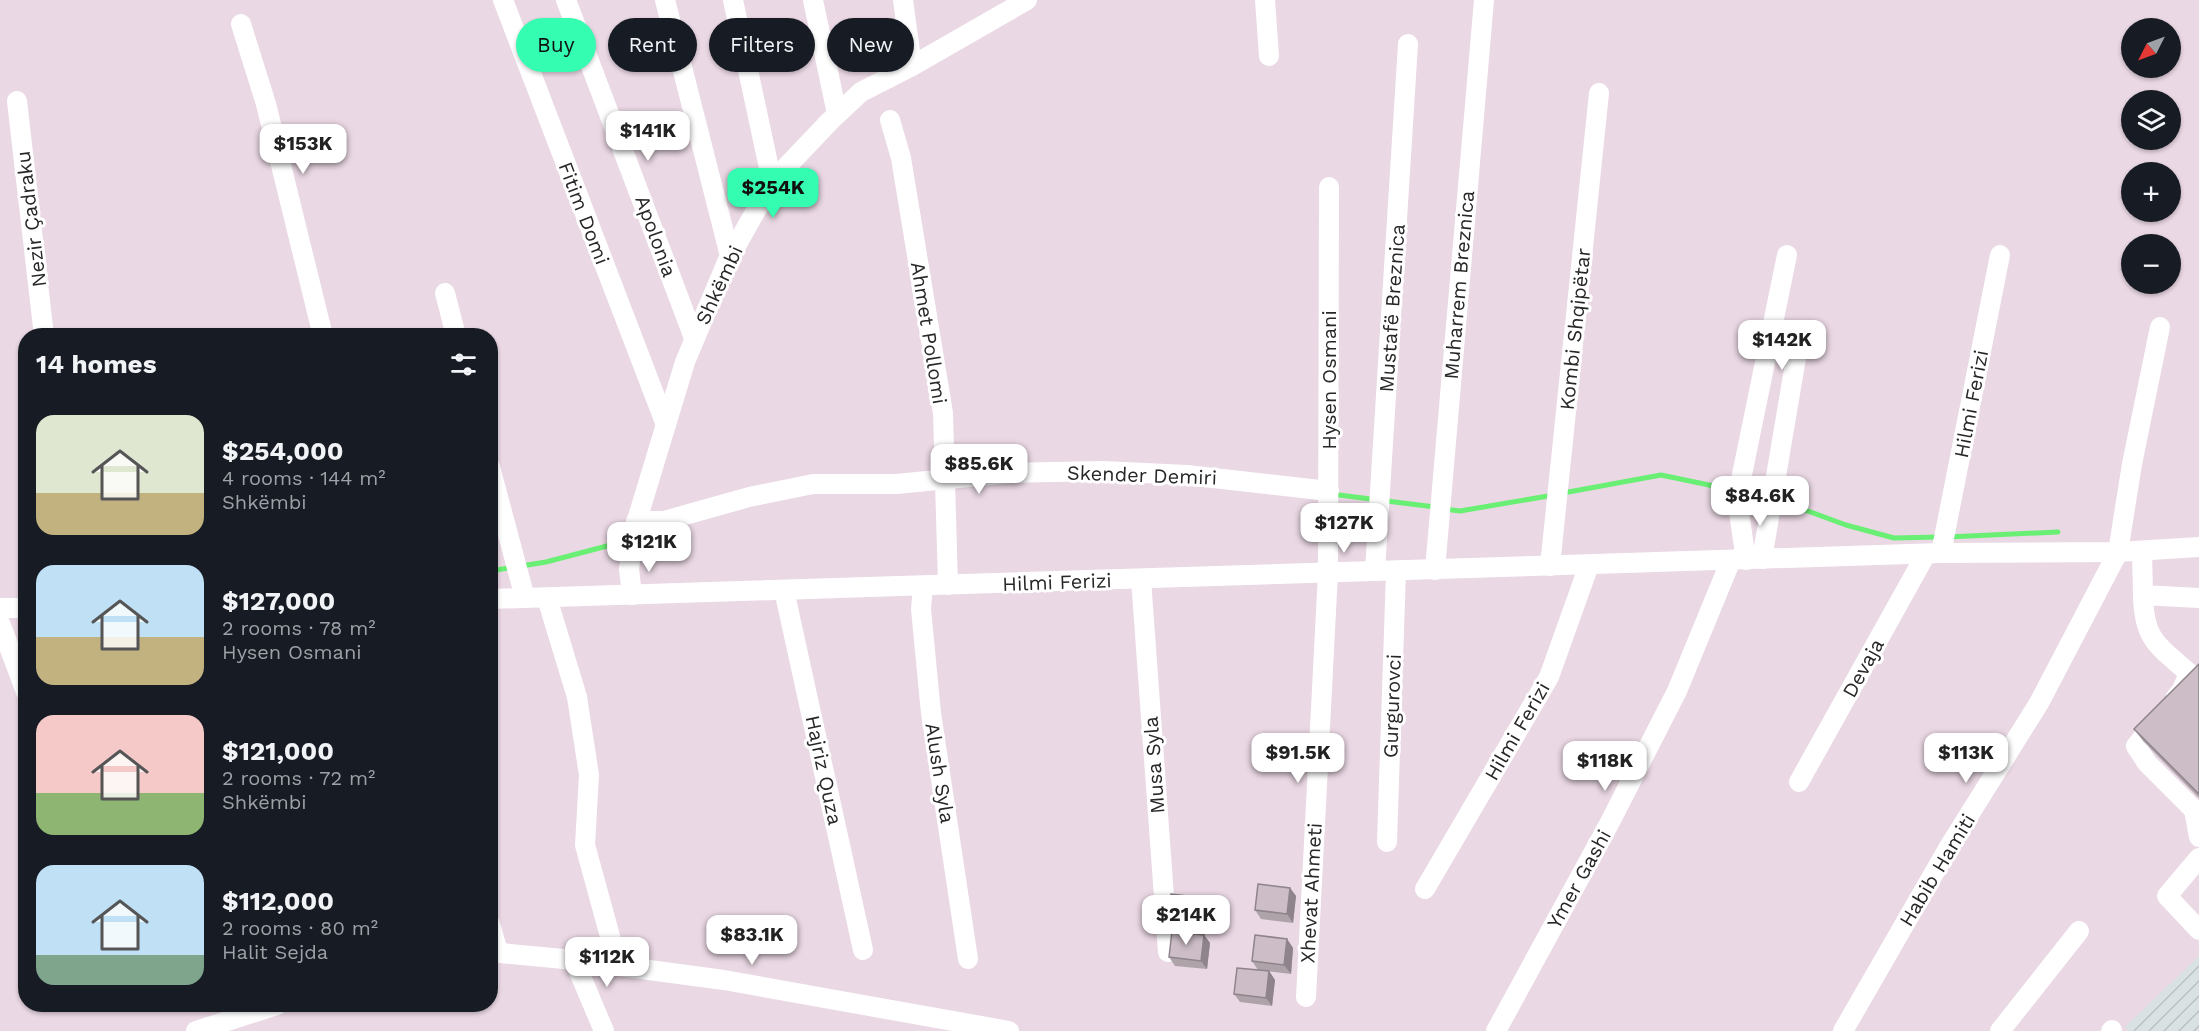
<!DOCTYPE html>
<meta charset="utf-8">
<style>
body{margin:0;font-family:"Work Sans",sans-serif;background:#20242c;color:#f1f3f6;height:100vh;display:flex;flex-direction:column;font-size:22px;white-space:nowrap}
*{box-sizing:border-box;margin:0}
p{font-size:20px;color:#9ea1a6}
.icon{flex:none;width:33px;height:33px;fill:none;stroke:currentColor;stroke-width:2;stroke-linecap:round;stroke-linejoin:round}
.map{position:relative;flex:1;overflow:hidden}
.drawer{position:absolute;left:18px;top:328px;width:480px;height:684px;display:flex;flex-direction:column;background:#171b24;border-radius:24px;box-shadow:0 2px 4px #0004}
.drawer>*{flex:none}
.guide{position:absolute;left:516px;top:18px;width:570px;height:54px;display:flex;gap:12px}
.needle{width:39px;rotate:228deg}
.tools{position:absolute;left:2121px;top:18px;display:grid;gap:12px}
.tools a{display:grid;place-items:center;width:60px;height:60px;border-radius:50%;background:#171b24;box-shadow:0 2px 4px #0004;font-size:30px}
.price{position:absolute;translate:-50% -51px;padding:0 14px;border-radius:12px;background:#fff;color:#222;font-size:20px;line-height:39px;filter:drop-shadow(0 2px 3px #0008)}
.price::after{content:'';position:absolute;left:50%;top:36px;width:18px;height:14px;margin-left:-9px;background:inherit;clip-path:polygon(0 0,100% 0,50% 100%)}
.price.on{background:#34fcb1;color:#111}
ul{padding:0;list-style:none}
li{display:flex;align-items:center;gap:18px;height:150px;padding:0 18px}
li span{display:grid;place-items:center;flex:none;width:168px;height:120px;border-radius:18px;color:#555}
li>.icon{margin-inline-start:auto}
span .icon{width:72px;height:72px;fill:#fffc;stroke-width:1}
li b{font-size:26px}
h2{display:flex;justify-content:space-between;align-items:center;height:72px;padding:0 18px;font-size:26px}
.tag{padding:0 21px;border-radius:27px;background:#171b24;box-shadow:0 2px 4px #0004;font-size:21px;line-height:54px}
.tag.on{background:#34fcb1;color:#111}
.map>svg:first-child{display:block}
.industrial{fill:url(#industrial-furrows)}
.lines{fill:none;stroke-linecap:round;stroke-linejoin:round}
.stream{stroke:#69ef73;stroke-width:5}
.minor{stroke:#fff;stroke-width:20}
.wall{fill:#afa3aa}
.shaded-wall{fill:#8f848b}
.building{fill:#ccbdc6;stroke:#8f848b;stroke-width:1.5}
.labels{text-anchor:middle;stroke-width:6;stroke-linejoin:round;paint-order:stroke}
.street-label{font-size:20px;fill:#272727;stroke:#fff}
</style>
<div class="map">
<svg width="2199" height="1031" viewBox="0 0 2199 1031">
<defs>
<pattern id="industrial-furrows" width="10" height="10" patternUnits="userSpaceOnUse" patternTransform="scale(1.5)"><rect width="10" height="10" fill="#d9e1e2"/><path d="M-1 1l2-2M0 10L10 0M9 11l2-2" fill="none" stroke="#bac1c2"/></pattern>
</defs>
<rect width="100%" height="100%" fill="#ead8e4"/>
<path class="industrial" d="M 2199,956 L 2199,1031 L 2128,1031 L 2125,1027 Z"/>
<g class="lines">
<g class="stream">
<path d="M 1742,492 L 1775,499 L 1846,525 L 1894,538 L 1939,537"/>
<path d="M 1563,493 L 1661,475 L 1733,490"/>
<path d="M 1331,494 L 1435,507"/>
<path d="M 1444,509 L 1460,511 L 1554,495"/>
<path d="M 639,537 L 667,529"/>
<path d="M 1948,537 L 2058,532"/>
<path d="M 490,571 L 546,562 L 630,540"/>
</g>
<g class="minor">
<path d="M 503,0 L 666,425"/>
<path d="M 566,0 L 694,338"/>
<path d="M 665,0 L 730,256"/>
<path d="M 733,0 L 772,182"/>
<path d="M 813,0 L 837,114"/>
<path d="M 903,0 L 912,66"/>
<path d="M 1265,0 L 1269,56"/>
<path d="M 241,24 L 266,104 L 323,336"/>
<path d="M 17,101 L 44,336"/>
<path d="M 890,120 L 901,158 L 943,413 L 948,585"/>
<path d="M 445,293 L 456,336"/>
<path d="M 490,467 L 525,598"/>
<path d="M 636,521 L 664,521 L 749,497 L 813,484 L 896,484 L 1010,473 L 1103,471 L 1187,475 L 1329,491"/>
<path d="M 2142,551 L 2143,595 L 2199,598"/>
<path d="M 1941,553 L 2000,255"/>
<path d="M 1762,559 L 1797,352"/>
<path d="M 1746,560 L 1737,499 L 1787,255"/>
<path d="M 1550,566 L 1599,93"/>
<path d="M 1435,570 L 1484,0"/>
<path d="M 1375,571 L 1408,44"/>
<path d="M 1141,579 L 1168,952"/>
<path d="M 923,586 L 921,609 L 931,713 L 968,959"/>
<path d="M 784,590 L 863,950"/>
<path d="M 632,595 L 629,569 L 634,530 L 685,362 L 727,262 L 772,182 L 830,121 L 861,92 L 912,66 L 1027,0"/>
<path d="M 2143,595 C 2144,640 2157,645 2189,673 L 2182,690 L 2176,697"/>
<path d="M 547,598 L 577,697 L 589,775 L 585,845 L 611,940"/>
<path d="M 490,599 L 1941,553 L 2118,552 L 2199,547"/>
<path d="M 0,608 L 26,608"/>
<path d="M 0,623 L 26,692"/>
<path d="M 2157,720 L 2136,746 L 2147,763 L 2199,815"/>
<path d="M 1799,782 L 1926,554"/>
<path d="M 2194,810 L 2199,837"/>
<path d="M 1387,842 L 1396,571"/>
<path d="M 2199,858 L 2167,896 L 2199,930"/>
<path d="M 1425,889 L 1549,677 L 1589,565"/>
<path d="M 490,924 L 498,952"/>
<path d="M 490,952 L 574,960 L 724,980 L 1009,1031"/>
<path d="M 574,960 L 604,1031"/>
<path d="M 1306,997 L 1328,573 L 1329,187"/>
<path d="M 196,1031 L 277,1005"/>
<path d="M 1496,1031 L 1609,824 L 1677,691 L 1731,560"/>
<path d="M 1843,1031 L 1949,847 L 2039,703 L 2118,552 L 2132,464 L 2160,327"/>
<path d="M 2000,1031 L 2079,931"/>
<path d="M 2111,1031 L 2112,1030"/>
</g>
</g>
<g class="wall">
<path d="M 2199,664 L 2199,798 L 2143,741 L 2134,729 Z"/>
<path d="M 1290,888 L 1296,896 L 1293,923 L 1261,919 L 1255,910 Z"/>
<path d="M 1203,898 L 1210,907 L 1206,933 L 1174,929 L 1168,920 Z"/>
<path d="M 1204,935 L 1210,943 L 1207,969 L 1175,966 L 1169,957 Z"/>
<path d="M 1287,939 L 1293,948 L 1291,974 L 1258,970 L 1252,961 Z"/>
<path d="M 1269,971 L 1275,980 L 1272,1006 L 1240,1002 L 1234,994 Z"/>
</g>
<g class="shaded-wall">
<path d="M 1290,888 L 1296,896 L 1293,923 L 1287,914 Z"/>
<path d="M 1203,898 L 1210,907 L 1206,933 L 1200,924 Z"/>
<path d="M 1204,935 L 1210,943 L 1207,969 L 1201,961 Z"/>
<path d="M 1287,939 L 1293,948 L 1291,974 L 1284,965 Z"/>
<path d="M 1269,971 L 1275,980 L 1272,1006 L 1266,998 Z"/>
</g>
<g class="building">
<path d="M 2199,664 L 2199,794 L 2134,729 Z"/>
<path d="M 1258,884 L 1290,888 L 1287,914 L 1255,910 Z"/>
<path d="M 1171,894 L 1203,898 L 1200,924 L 1168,920 Z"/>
<path d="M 1172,931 L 1204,935 L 1201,961 L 1169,957 Z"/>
<path d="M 1255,935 L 1287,939 L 1284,965 L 1252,961 Z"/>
<path d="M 1237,968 L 1269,971 L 1266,998 L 1234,994 Z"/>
</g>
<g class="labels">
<g class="street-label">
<text transform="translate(584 213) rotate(69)" y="7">Fitim Domi</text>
<text transform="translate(31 219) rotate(-97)" y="7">Nezir Çadraku</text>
<text transform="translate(656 236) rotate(70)" y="7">Apolonia</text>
<text transform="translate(719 285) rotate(-65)" y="7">Shkëmbi</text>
<text transform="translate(1459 285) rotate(-85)" y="7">Muharrem Breznica</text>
<text transform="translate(1392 308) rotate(-86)" y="7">Mustafë Breznica</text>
<text transform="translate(1575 329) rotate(-84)" y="7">Kombi Shqipëtar</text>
<text transform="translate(929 333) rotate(81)" y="7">Ahmet Pollomi</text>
<text transform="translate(1329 380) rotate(-90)" y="7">Hysen Osmani</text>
<text transform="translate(1971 404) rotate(-79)" y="7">Hilmi Ferizi</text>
<text transform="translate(1142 475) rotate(2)" y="7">Skender Demiri</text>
<text transform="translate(1057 582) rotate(-2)" y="7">Hilmi Ferizi</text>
<text transform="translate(1863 668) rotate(-61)" y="7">Devaja</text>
<text transform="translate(1392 706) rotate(-88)" y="7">Gurgurovci</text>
<text transform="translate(1517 731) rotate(-60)" y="7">Hilmi Ferizi</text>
<text transform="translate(1154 765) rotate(-94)" y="7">Musa Syla</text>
<text transform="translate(824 770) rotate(78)" y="7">Hajriz Quza</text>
<text transform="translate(940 773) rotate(81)" y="7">Alush Syla</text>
<text transform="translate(1937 870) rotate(-59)" y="7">Habib Hamiti</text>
<text transform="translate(1579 879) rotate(-61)" y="7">Ymer Gashi</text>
<text transform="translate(1311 893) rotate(-87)" y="7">Xhevat Ahmeti</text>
</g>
</g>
</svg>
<div class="tools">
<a><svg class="needle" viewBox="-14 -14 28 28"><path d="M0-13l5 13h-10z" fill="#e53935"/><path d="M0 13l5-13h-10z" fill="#9ea1a6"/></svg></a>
<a><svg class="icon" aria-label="layers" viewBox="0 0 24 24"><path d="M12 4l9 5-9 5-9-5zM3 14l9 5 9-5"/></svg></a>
<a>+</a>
<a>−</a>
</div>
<b class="price" style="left:648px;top:162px">$141K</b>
<b class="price" style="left:303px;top:175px">$153K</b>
<b class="price on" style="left:773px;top:219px">$254K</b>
<b class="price" style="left:1782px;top:371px">$142K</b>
<b class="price" style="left:979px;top:495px">$85.6K</b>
<b class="price" style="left:1760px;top:527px">$84.6K</b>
<b class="price" style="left:1344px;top:554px">$127K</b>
<b class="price" style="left:649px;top:573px">$121K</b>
<b class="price" style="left:1298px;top:784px">$91.5K</b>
<b class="price" style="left:1966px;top:784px">$113K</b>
<b class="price" style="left:1605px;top:792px">$118K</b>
<b class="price" style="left:1186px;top:946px">$214K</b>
<b class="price" style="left:752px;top:966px">$83.1K</b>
<b class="price" style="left:607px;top:988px">$112K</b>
<div class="guide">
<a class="tag on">Buy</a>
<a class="tag">Rent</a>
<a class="tag">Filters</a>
<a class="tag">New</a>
</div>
<section class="drawer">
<h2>14 homes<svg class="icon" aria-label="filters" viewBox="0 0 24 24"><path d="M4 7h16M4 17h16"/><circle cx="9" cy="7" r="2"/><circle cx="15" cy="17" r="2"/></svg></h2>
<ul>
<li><span style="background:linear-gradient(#dfe7d0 65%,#c2b280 0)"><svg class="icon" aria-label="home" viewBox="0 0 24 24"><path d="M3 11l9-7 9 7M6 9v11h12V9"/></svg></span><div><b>$254,000</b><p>4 rooms · 144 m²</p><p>Shkëmbi</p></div></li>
<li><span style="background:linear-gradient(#bfe0f5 60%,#c2b280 0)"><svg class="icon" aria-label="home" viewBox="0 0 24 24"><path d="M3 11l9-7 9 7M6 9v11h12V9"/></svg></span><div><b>$127,000</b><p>2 rooms · 78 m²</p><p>Hysen Osmani</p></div></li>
<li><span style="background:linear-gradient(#f6c9c9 65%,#8fb573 0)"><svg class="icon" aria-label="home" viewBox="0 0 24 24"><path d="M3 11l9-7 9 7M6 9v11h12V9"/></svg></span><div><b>$121,000</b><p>2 rooms · 72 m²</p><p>Shkëmbi</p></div></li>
<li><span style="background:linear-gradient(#bfe0f5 75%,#7fa58c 0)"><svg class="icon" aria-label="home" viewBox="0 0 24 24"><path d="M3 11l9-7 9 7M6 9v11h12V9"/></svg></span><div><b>$112,000</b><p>2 rooms · 80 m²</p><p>Halit Sejda</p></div></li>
</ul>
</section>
</div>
